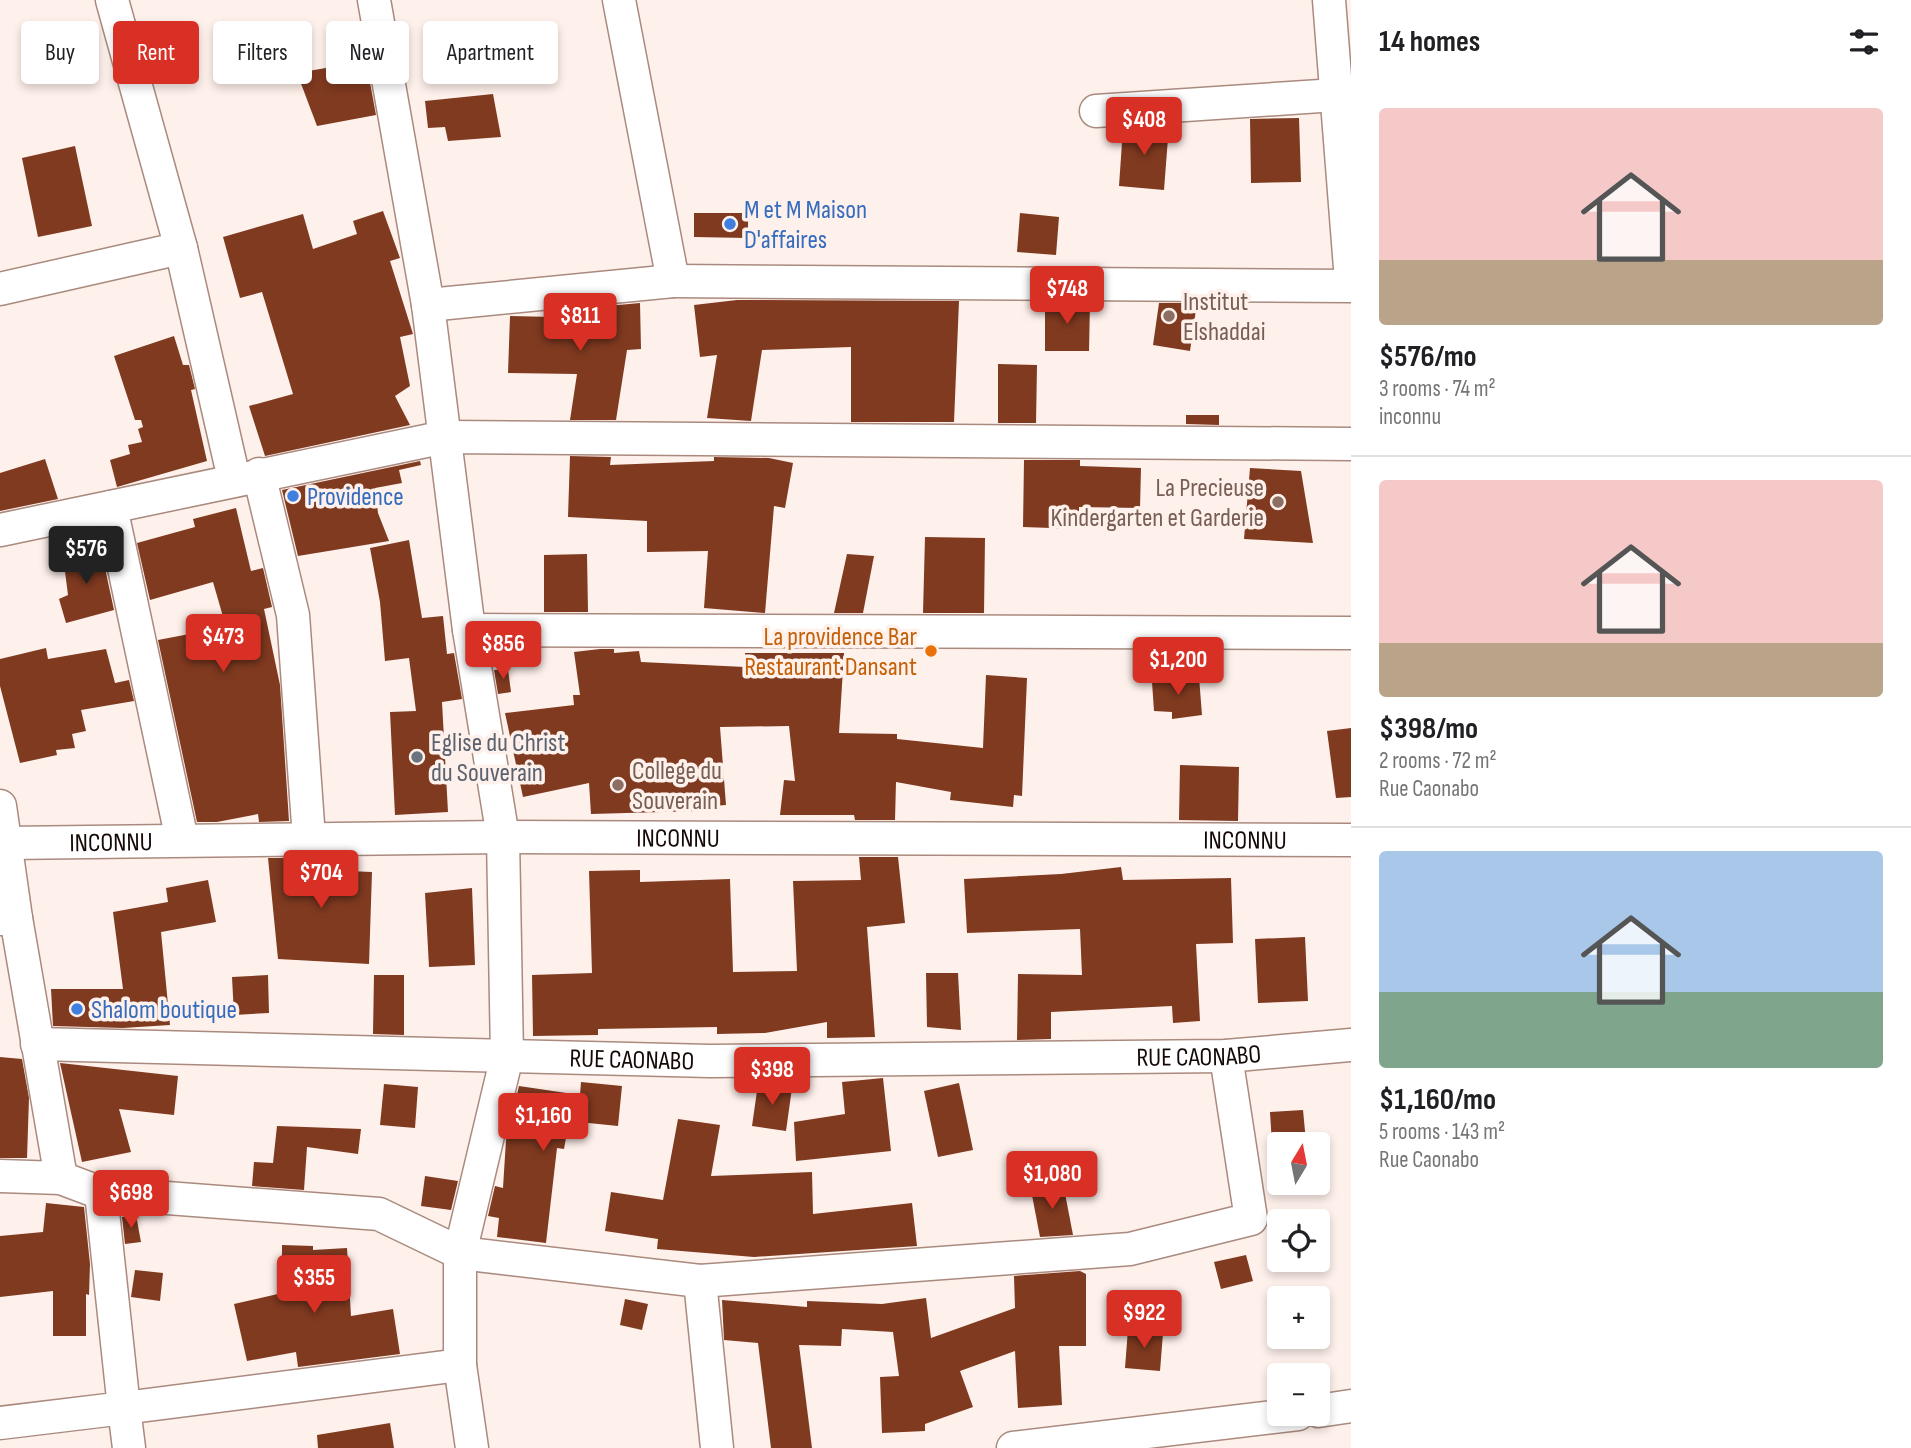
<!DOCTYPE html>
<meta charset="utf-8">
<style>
body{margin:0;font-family:"Sofia Sans Condensed",sans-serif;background:#f2f2f2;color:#202124;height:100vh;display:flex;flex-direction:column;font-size:26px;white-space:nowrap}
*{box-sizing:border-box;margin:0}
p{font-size:23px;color:#757577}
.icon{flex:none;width:38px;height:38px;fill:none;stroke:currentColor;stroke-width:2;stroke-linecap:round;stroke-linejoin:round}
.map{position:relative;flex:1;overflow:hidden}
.side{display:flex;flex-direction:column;background:#fff;width:560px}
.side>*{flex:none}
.hud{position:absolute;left:21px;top:21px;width:665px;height:63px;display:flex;gap:14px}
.needle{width:46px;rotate:10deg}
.tools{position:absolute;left:1267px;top:1132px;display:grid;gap:14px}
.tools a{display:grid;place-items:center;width:63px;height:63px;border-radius:7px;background:#fff;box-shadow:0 4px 10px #0003;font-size:35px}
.price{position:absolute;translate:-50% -60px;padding:0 16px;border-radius:7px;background:#d93025;color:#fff;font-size:23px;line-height:46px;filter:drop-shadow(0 2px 4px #0008)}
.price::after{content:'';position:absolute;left:50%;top:42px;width:21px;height:16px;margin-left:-10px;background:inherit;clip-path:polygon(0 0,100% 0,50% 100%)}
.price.active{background:#222;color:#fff}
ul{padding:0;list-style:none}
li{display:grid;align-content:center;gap:14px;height:371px;padding:0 28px}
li+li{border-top:2px solid #e0e0e0}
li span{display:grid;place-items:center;height:217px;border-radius:7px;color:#555}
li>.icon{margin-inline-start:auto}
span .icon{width:126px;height:126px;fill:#fffc;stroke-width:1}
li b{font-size:30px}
h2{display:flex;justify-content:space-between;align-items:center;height:84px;padding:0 28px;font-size:30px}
.pill{padding:0 24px;border-radius:7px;background:#fff;box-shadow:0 4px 10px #0003;font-size:24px;line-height:63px}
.pill.active{background:#d93025;color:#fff}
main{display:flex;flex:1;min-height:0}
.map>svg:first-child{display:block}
.building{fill:#803a20}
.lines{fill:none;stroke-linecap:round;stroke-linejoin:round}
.minor-casing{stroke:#aa8a7e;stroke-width:35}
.minor{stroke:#fff;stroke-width:32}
.shop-dot{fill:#3f7fe0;stroke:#fef0eb;stroke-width:2.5}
.education-dot{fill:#8d6e63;stroke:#fef0eb;stroke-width:2.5}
.food-dot{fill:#e8710a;stroke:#fef0eb;stroke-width:2.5}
.worship-dot{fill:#6b7280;stroke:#fef0eb;stroke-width:2.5}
.labels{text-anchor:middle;stroke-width:7;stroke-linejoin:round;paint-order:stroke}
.shop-label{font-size:26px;fill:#366cbe;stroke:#fef0eb;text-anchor:start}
.education-label{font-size:26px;fill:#785e54;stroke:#fef0eb;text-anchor:start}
.food-label{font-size:26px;fill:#c56008;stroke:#fef0eb;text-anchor:end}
.worship-label{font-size:26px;fill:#5b616d;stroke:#fef0eb;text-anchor:start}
.street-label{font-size:26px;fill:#140906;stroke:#fef0eb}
</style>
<main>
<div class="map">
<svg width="1351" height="1448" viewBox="0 0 1351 1448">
<rect width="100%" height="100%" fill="#fef0eb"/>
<g class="building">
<path d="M 366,61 L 376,115 L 317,126 L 297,73 Z"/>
<path d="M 493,94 L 501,137 L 448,141 L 445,127 L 428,128 L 425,101 Z"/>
<path d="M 1299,118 L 1301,182 L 1251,183 L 1250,119 Z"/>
<path d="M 1169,125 L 1164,190 L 1119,186 L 1123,128 Z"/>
<path d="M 75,146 L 92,226 L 38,237 L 22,158 Z"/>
<path d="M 383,211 L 400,258 L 390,261 L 413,334 L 400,337 L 410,386 L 395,396 L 410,425 L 265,456 L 249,406 L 293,394 L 262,292 L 240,298 L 223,237 L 303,214 L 313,249 L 357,234 L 353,221 Z"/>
<path d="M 694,213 L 748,213 L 748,238 L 694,237 Z"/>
<path d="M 1020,213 L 1059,217 L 1056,255 L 1017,252 Z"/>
<path d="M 737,300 L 959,301 L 954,422 L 851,422 L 851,347 L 762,350 L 751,421 L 707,418 L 717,355 L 700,357 L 694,305 Z"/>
<path d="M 1045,302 L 1090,302 L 1089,351 L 1045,351 Z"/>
<path d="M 640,303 L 641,349 L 627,350 L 616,420 L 570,420 L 577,374 L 508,373 L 510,316 L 554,317 L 553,311 Z"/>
<path d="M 1159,303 L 1197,303 L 1190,351 L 1153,345 Z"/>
<path d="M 174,336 L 183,365 L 189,365 L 195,389 L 191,390 L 207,461 L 117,487 L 110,460 L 130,454 L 128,445 L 142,442 L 138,429 L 143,427 L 141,420 L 135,420 L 114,356 Z"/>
<path d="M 998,364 L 1037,365 L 1036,423 L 998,423 Z"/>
<path d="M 1186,415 L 1219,415 L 1219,425 L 1186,424 Z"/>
<path d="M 570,456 L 611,457 L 610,465 L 714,461 L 714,457 L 769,458 L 793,463 L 785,508 L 774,506 L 765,613 L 704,608 L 708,551 L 647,552 L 647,521 L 568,517 Z"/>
<path d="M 45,459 L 58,499 L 0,511 L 0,473 Z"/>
<path d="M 1024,460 L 1080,460 L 1080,466 L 1141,468 L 1140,508 L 1079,507 L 1079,529 L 1023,527 Z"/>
<path d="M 420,461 L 421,465 L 399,470 L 402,483 L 375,488 L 378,513 L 389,541 L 298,556 L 282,490 Z"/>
<path d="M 1250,468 L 1301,471 L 1313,543 L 1244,539 Z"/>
<path d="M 236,508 L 251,571 L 263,568 L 272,607 L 264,609 L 280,685 L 289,821 L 259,822 L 258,814 L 217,822 L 197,822 L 158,640 L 226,627 L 213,582 L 150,600 L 137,543 L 195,527 L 193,519 Z"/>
<path d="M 925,537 L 985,538 L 984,613 L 923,613 Z"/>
<path d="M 409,540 L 422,618 L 443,616 L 447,654 L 454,653 L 462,699 L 442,702 L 448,812 L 395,815 L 390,712 L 416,711 L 409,658 L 385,661 L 380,602 L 370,548 Z"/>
<path d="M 100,545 L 114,610 L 66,623 L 59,599 L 68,595 L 63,556 Z"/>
<path d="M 587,554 L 588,612 L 544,612 L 544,555 Z"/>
<path d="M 847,554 L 874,556 L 863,613 L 834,613 Z"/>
<path d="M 46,648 L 48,659 L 106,649 L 115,683 L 129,680 L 134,701 L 81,710 L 86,731 L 72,734 L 75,748 L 56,750 L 57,755 L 20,763 L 0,686 L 0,659 Z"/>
<path d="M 600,649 L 614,649 L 614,653 L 639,651 L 641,662 L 745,667 L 745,653 L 844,653 L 839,733 L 897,734 L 897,739 L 983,748 L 986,675 L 1027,678 L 1022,796 L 1014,795 L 1013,807 L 950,800 L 951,792 L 896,782 L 895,820 L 855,820 L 854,815 L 780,815 L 784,780 L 795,781 L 789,726 L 720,727 L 726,805 L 698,807 L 698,811 L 591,814 L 589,783 L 523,797 L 505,713 L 574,705 L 573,695 L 580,695 L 574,652 Z"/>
<path d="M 508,669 L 511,692 L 498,694 L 494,670 Z"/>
<path d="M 1199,677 L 1202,715 L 1172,719 L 1172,712 L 1154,711 L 1152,682 Z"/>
<path d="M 1351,728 L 1351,797 L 1336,798 L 1327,731 Z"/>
<path d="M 1180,765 L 1239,767 L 1238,821 L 1179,820 Z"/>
<path d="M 859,857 L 898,857 L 905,923 L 867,927 L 875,1037 L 827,1038 L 827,1022 L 765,1033 L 717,1034 L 717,1027 L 598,1029 L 598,1035 L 533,1036 L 532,975 L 592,973 L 589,871 L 640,870 L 640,882 L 730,879 L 733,972 L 797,971 L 793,881 L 861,880 Z"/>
<path d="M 268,858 L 348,858 L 348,871 L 372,872 L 369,964 L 278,959 Z"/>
<path d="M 1121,867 L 1123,880 L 1231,878 L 1233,943 L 1196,944 L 1200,1021 L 1173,1023 L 1172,1006 L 1051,1012 L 1051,1039 L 1017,1040 L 1018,974 L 1082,975 L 1080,929 L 967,933 L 964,879 L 1061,874 Z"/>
<path d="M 208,880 L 216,922 L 161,932 L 170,1025 L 123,1028 L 53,1026 L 51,989 L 123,989 L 113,912 L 168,902 L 166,888 Z"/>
<path d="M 472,888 L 475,965 L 429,967 L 425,893 Z"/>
<path d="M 1305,937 L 1308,1001 L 1258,1003 L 1255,939 Z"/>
<path d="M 926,973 L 958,973 L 961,1030 L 927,1027 Z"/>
<path d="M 268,975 L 269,1013 L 234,1015 L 232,977 Z"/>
<path d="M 374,975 L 404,975 L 404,1035 L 373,1034 Z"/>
<path d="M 0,1057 L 22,1059 L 29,1098 L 27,1158 L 0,1158 Z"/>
<path d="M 60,1063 L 178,1076 L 174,1115 L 119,1109 L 131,1152 L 82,1162 Z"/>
<path d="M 883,1078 L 891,1151 L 796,1161 L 794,1122 L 845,1114 L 842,1082 Z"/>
<path d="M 581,1082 L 622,1086 L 618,1126 L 569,1121 L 564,1149 L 557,1148 L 546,1243 L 497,1237 L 499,1218 L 488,1216 L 495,1186 L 503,1188 L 506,1140 L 519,1086 L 580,1095 Z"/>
<path d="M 959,1083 L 973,1150 L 938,1157 L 924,1091 Z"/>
<path d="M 384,1084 L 418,1087 L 415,1128 L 380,1125 Z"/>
<path d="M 758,1084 L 792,1088 L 786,1131 L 752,1126 Z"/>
<path d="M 1303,1110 L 1306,1142 L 1272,1144 L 1270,1112 Z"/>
<path d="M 678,1119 L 720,1125 L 711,1176 L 812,1172 L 813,1214 L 912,1203 L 917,1246 L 754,1257 L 657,1249 L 658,1239 L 605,1231 L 611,1192 L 663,1200 Z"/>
<path d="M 277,1126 L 361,1129 L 358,1154 L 307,1147 L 304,1190 L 252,1186 L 254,1162 L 273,1163 Z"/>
<path d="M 425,1176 L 458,1181 L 451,1210 L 421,1206 Z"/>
<path d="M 1063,1183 L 1073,1235 L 1040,1237 L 1031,1190 Z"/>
<path d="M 46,1203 L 84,1207 L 90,1264 L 89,1295 L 86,1294 L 86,1336 L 53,1336 L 53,1291 L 0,1297 L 0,1236 L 43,1232 Z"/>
<path d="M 136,1215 L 141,1242 L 125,1244 L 122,1217 Z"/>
<path d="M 282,1245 L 313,1246 L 313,1250 L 347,1248 L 351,1316 L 393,1309 L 400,1354 L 298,1367 L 296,1352 L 247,1361 L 234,1304 L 282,1293 Z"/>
<path d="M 1246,1255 L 1253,1281 L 1221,1289 L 1214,1262 Z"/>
<path d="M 135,1270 L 163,1273 L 160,1301 L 131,1297 Z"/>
<path d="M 1080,1271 L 1086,1274 L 1086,1346 L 1059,1346 L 1062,1405 L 1018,1408 L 1015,1351 L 960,1371 L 973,1407 L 925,1424 L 925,1431 L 882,1433 L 880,1377 L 899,1376 L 893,1332 L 842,1329 L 841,1346 L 799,1345 L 812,1448 L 771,1448 L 758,1343 L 724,1340 L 722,1300 L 807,1307 L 807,1301 L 882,1304 L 926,1298 L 931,1338 L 1015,1308 L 1014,1276 Z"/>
<path d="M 625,1299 L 648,1304 L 642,1330 L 620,1325 Z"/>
<path d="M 1128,1329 L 1163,1333 L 1160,1371 L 1125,1368 Z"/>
<path d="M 390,1423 L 394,1448 L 318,1448 L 317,1435 Z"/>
</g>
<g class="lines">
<defs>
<g id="minor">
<path d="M 112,0 L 181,248 L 234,479"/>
<path d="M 374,0 L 428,305 L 469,630 L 503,837 L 507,1056 L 460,1253 L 460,1365 L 472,1448"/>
<path d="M 1329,0 L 1351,281"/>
<path d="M 1096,111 L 1351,94"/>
<path d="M 673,281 L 1351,286"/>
<path d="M 0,289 L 181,248"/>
<path d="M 428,305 L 673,281 L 619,0"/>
<path d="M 259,474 L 293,615 L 309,838"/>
<path d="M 111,507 L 182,840"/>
<path d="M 0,530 L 445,437 L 1351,444"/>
<path d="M 469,630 L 1351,633"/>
<path d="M 0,806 L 16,918 L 0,919"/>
<path id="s1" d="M 6,843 L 503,837 L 1351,840"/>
<path d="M 16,918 L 61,1178"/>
<path id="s2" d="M 37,1044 L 710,1061 L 1226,1056 L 1351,1045"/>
<path d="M 0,1176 L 61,1178 L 101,1193 L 379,1214 L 460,1253 L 700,1281 L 1130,1249 L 1251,1219 L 1226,1056"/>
<path d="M 700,1281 L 717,1448"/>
<path d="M 1318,1411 L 1351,1406"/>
<path d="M 0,1423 L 124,1408 L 101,1193"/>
<path d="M 129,1448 L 124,1408 L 460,1365"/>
<path d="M 1013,1448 L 1298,1414"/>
</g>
</defs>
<use href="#minor" class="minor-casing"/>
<use href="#minor" class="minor"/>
</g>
<g class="shop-dot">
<circle cx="730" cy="224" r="7"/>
<circle cx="293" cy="496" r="7"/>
<circle cx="77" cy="1009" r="7"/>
</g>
<g class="education-dot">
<circle cx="1169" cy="316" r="7"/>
<circle cx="1278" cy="502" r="7"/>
<circle cx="618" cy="785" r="7"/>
</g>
<circle class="food-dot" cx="931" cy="651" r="7"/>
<circle class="worship-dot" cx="417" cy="757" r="7"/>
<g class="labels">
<g class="shop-label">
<text x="744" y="218">M et M Maison<tspan x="744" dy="30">D'affaires</tspan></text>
<text x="307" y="505">Providence</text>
<text x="91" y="1018">Shalom boutique</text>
</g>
<g class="education-label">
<text x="1183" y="310">Institut<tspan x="1183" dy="30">Elshaddai</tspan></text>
<text x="1264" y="496" text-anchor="end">La Precieuse<tspan x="1264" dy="30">Kindergarten et Garderie</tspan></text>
<text x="632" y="779">College du<tspan x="632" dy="30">Souverain</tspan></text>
</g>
<g class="food-label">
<text x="917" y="645">La providence Bar<tspan x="917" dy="30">Restaurant Dansant</tspan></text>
</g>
<g class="worship-label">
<text x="431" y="751">Eglise du Christ<tspan x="431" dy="30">du Souverain</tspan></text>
</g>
<g class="street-label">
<text dy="9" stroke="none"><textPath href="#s1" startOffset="672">INCONNU</textPath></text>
<text dy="9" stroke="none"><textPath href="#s1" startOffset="1239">INCONNU</textPath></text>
<text dy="9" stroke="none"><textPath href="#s1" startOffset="105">INCONNU</textPath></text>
<text dy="9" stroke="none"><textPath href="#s2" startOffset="1162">RUE CAONABO</textPath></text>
<text dy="9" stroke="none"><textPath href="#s2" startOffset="595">RUE CAONABO</textPath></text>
</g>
</g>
</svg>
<div class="tools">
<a><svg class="needle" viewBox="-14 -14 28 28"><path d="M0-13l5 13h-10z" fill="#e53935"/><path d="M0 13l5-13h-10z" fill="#757577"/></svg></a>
<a><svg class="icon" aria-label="locate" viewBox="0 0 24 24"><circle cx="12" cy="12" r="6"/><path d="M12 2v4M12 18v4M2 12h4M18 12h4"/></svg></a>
<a>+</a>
<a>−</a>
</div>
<b class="price" style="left:1144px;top:157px">$408</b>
<b class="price" style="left:1067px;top:326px">$748</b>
<b class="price" style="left:580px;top:353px">$811</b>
<b class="price active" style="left:86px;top:586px">$576</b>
<b class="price" style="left:223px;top:674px">$473</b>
<b class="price" style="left:503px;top:681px">$856</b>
<b class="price" style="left:1178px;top:697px">$1,200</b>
<b class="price" style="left:321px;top:910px">$704</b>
<b class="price" style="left:772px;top:1107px">$398</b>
<b class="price" style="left:543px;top:1153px">$1,160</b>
<b class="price" style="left:1052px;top:1211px">$1,080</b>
<b class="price" style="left:131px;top:1230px">$698</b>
<b class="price" style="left:314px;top:1315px">$355</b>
<b class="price" style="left:1144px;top:1350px">$922</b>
<div class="hud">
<a class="pill">Buy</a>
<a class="pill active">Rent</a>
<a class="pill">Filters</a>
<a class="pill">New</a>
<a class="pill">Apartment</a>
</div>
</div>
<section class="side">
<h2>14 homes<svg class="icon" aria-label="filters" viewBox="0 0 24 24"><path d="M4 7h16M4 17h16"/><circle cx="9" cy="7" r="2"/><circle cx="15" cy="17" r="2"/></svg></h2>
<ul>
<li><span style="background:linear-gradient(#f6c9c9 70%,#b9a48a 0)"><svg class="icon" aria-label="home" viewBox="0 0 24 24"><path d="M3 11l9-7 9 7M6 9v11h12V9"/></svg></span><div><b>$576/mo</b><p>3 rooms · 74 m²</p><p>inconnu</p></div></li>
<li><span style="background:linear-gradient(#f6c9c9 75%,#b9a48a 0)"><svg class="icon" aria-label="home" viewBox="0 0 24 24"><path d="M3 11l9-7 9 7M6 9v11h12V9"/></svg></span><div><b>$398/mo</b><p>2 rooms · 72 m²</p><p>Rue Caonabo</p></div></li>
<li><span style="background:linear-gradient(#a9c7e8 65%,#7fa58c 0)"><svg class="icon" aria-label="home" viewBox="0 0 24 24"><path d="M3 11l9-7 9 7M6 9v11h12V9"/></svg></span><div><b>$1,160/mo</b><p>5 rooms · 143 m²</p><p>Rue Caonabo</p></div></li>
</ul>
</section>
</main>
